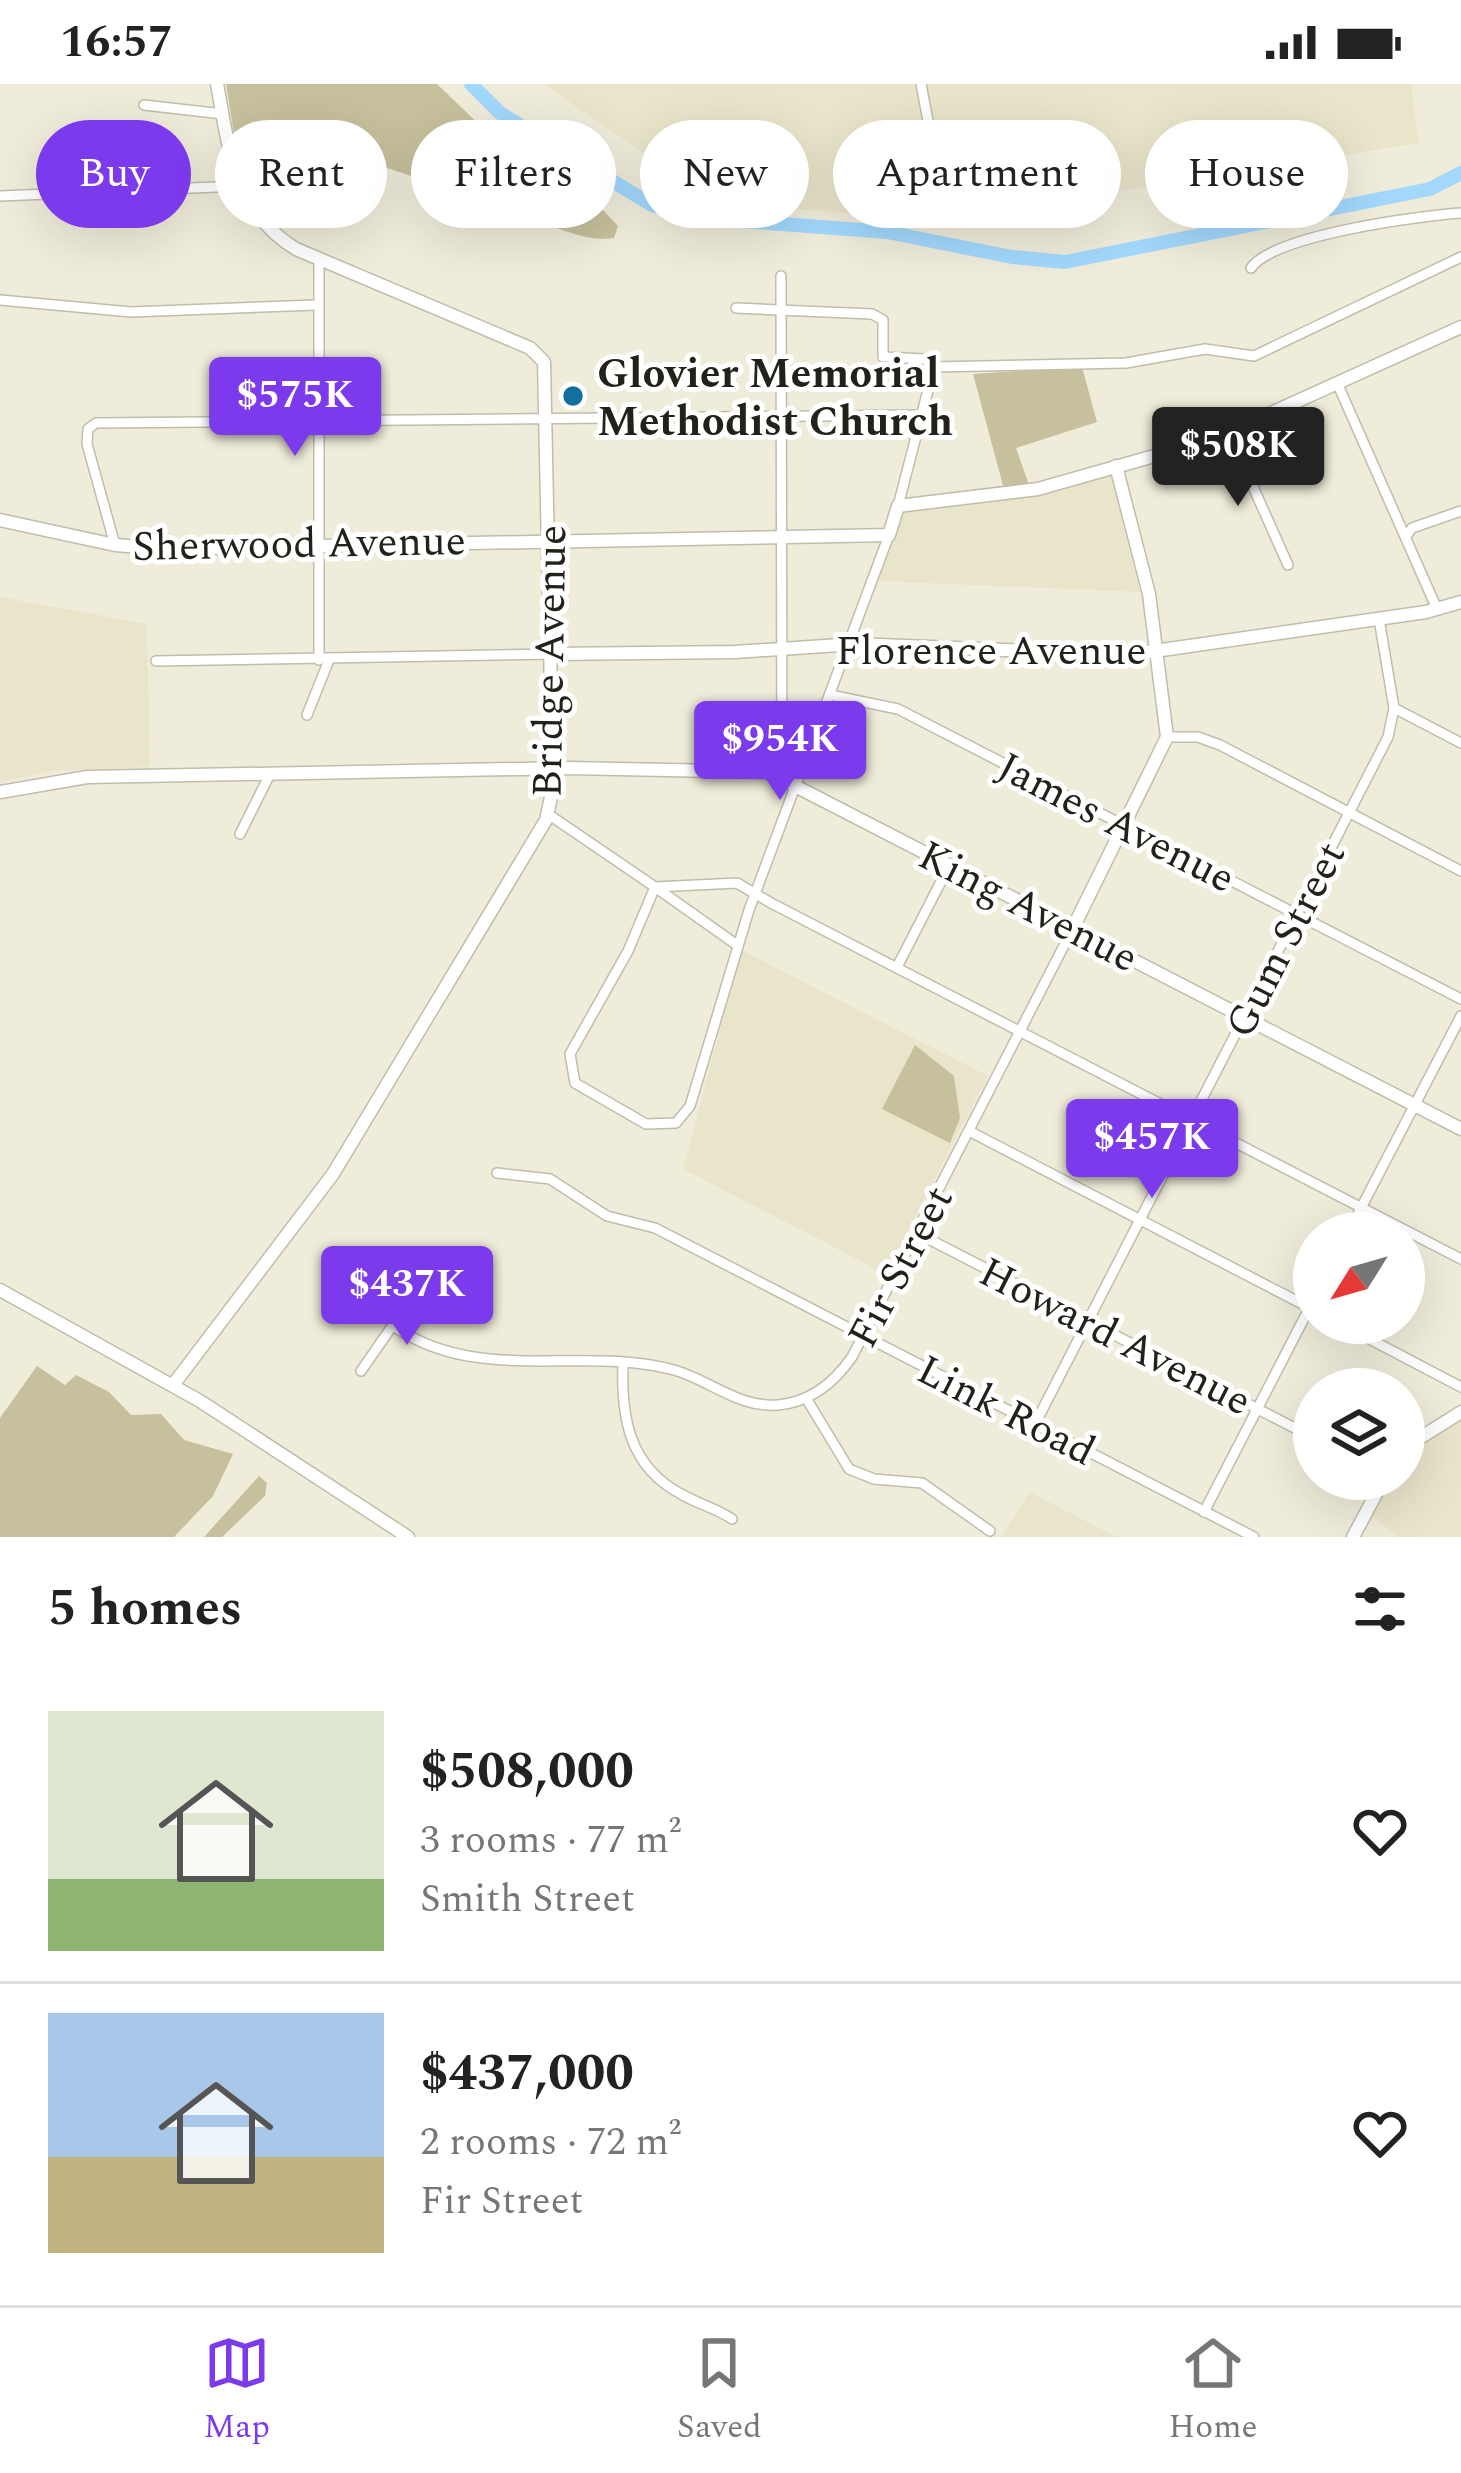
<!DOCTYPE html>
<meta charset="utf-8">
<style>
body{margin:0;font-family:Spectral,serif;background:#f6f6f6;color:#222;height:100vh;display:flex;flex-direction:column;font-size:45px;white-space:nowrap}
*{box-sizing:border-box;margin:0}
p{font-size:39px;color:#767676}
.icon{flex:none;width:66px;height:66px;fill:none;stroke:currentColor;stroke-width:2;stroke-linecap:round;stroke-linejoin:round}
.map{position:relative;height:1453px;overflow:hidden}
.details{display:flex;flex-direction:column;background:#fff;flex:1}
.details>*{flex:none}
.banner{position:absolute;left:36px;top:36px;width:1389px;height:108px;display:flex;gap:24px}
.needle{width:78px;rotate:233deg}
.controls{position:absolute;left:1293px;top:1128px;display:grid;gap:24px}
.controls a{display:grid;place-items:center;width:132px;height:132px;border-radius:50%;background:#fff;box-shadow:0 12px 48px #0002;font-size:60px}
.price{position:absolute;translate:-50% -102px;padding:0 27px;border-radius:12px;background:#7c3aed;color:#fff;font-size:39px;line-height:78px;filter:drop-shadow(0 3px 6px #0008)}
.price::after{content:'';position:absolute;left:50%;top:72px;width:36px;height:27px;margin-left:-18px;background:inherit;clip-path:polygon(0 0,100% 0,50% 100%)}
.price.on{background:#222;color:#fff}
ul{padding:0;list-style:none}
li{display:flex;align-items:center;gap:36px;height:300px;padding:0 48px}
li+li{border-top:3px solid #e0e0e0}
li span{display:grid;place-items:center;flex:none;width:336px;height:240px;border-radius:0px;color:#555}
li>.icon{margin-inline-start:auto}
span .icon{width:144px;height:144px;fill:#fffc;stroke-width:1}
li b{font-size:51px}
h2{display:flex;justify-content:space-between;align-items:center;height:144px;padding:0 48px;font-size:51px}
.chip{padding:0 42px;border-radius:54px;background:#fff;box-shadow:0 12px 48px #0002;font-size:42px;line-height:108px}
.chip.on{background:#7c3aed;color:#fff}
.status{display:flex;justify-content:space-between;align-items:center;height:84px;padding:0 60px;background:#fff;direction:ltr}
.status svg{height:33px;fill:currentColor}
.tab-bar{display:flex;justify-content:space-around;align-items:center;height:168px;border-top:3px solid #e0e0e0;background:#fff;font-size:33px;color:#767676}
.tab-bar a{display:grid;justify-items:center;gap:6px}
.tab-bar .on{color:#7c3aed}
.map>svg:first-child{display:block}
.built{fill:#e9e5ca}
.green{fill:#c7c09c}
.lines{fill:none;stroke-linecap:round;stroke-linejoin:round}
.river{stroke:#a2d8fc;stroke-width:14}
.street-casing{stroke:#c0bdab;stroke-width:12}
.secondary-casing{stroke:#c0bdab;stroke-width:15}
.street{stroke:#fff;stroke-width:9}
.secondary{stroke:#fff;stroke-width:12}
.poi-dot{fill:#156f9e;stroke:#fff;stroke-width:4.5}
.labels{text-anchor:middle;stroke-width:10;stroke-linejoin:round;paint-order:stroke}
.poi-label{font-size:42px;font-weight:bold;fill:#22211a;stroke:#fff;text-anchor:start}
.street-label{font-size:42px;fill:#22211a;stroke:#fff}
</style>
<div class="status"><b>16:57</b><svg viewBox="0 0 49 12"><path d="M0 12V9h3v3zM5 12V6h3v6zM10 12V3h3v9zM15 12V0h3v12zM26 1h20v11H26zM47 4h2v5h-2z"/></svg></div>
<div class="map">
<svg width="1461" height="1453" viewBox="0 0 1461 1453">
<rect width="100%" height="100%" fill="#f0ecda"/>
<g class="built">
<path d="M 543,0 L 1411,0 L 1419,59 L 930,137 L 733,119 L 692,102 Z"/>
<path d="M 1110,388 L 1140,508 L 877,497 L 901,424 L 1030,412 Z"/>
<path d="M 0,513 L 147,540 L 150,683 L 50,687 L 0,698 Z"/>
<path d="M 741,866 L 988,992 L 886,1190 L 683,1085 Z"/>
<path d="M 1461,1333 L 1461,1453 L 1398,1453 L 1372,1432 L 1391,1395 L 1404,1395 L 1404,1374 L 1412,1363 Z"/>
<path d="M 1029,1408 L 1117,1453 L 1002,1453 Z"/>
</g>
<g class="green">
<path d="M 226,0 L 437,0 L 532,91 L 604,127 L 618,142 L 614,154 C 576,160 544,130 513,140 C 470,113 318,41 274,87 C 266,95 264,110 261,122 L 238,74 Z"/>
<path d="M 1082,283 L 1097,338 L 1016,364 L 1029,401 L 1004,405 L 973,290 Z"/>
<path d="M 915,961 L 954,992 L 960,1034 L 950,1059 L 882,1025 Z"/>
<path d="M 37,1282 L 65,1301 L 76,1291 L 109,1308 L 131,1331 L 161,1330 L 184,1356 L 233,1370 L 213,1412 L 174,1453 L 0,1453 L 0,1334 Z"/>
<path d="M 259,1392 L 267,1399 L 265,1412 L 222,1453 L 204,1453 Z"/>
</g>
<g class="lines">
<path class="river" d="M 471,0 L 500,29 L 652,121 L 703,134 L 887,148 L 1012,173 L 1065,178 L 1430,105 L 1461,89"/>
<defs>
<g id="street">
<path d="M 921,0 L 945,126"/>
<path d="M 144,21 L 223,30"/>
<path d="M 0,112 L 239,102"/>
<path d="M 1251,184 C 1274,151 1418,132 1461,129"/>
<path d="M 781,192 L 782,693"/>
<path d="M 0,216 L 131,228 L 316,221"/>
<path d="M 736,224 L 872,230 L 883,236 L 883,273 L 925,275 L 934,283 L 1126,279 L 1205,265 L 1254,272 L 1461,173"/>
<path d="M 1338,301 L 1437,525"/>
<path d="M 1229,349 L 1288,481"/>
<path d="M 898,422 L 934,283"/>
<path d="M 1407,451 L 1412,444 L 1461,427"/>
<path d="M 115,461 L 87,360 L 88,345 L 96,339 L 922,331"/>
<path d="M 319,576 L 319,175"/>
<path d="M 156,577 L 552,570"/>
<path d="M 830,611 L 898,625 L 1461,915"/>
<path d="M 1394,624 L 1461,659"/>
<path d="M 307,631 L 329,576"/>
<path d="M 1167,653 L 1198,653 L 1220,661 L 1461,787"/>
<path d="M 548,730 L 655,803 L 737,799 L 771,819 L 1461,1175"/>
<path d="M 240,750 L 270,690"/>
<path d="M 737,861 L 655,803 L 628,867 L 570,970 L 575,999 L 646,1040 L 676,1039 L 690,1022 L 749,826 L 889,451"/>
<path d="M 897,883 L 950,780"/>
<path d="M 969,1047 L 1314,1226"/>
<path d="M 497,1089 L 550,1095 L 607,1132 L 655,1144 L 1254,1453"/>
<path d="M 917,1149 L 1314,1354"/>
<path d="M 1348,1149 L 1461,932"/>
<path d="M 1339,1239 L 1461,1303"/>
<path d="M 395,1243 C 479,1301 581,1261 674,1286 C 710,1296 738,1324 778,1321 C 811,1318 834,1299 852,1273 L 1073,844"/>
<path d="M 623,1281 C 621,1335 630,1383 681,1410 C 698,1420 716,1424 732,1435"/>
<path d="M 361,1287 L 411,1215"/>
<path d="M 806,1314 L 849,1385 L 874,1395 L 922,1399 L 990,1447"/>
<path d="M 1035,1340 L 1388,653 L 1394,624 L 1379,535"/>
<path d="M 1204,1428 L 1314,1215"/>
</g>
<g id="secondary">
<path d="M 0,436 L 115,461 L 167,465 L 889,451 L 898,422 L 1038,405 L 1214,355 L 1461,243"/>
<path d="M 552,570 L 735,568 L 854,560 L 1127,571 L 1426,528 L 1461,518"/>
<path d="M 0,708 L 87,693 L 569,684 L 768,688 L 1461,1045"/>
<path d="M 1073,844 L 1167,653 L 1149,510 L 1116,382"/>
<path d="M 0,1206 L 200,1317 L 408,1453"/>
<path d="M 173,1301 L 333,1090 L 546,736 L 553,704 L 544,278 L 530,264 L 296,165 C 234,127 229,65 217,0"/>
<path d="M 1404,1364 L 1461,1328"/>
<path d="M 1353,1453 L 1384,1395"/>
</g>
</defs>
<use href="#street" class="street-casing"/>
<use href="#secondary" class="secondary-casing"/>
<use href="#street" class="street"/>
<use href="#secondary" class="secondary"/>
</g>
<circle class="poi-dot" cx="573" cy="312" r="12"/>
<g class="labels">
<g class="poi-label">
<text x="597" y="303">Glovier Memorial<tspan x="597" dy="48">Methodist Church</tspan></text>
</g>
<g class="street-label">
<text transform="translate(299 458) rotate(-1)" y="15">Sherwood Avenue</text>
<text x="991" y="580">Florence Avenue</text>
<text transform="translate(548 577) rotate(-89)" y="15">Bridge Avenue</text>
<text transform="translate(1117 737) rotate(27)" y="15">James Avenue</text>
<text transform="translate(1029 821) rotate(27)" y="15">King Avenue</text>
<text transform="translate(1284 855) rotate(-63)" y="15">Gum Street</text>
<text transform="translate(899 1182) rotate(-62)" y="15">Fir Street</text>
<text transform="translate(1116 1251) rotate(27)" y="15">Howard Avenue</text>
<text transform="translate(1007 1325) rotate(27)" y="15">Link Road</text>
</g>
</g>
</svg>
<div class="controls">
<a><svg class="needle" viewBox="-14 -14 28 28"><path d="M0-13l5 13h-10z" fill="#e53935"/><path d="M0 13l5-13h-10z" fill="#767676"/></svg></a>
<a><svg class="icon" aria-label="layers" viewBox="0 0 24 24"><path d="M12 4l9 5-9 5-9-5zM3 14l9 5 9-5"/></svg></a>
</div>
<b class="price" style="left:295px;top:375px">$575K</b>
<b class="price on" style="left:1238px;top:425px">$508K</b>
<b class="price" style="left:780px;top:719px">$954K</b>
<b class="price" style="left:1152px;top:1117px">$457K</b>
<b class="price" style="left:407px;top:1264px">$437K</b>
<div class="banner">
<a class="chip on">Buy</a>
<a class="chip">Rent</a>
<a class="chip">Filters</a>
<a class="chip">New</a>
<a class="chip">Apartment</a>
<a class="chip">House</a>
</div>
</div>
<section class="details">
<h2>5 homes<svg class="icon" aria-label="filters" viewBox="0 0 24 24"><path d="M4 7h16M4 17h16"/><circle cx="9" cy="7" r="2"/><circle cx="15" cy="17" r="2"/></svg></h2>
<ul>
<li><span style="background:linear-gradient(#dfe7d0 70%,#8fb573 0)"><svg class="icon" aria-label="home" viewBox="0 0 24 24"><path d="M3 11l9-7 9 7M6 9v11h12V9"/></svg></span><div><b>$508,000</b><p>3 rooms · 77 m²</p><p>Smith Street</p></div><svg class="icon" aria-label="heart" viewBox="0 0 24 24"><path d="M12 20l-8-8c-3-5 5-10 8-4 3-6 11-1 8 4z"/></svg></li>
<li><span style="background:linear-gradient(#a9c7e8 60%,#c2b280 0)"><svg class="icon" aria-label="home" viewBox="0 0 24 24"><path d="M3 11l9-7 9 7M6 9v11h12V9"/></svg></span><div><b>$437,000</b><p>2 rooms · 72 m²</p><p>Fir Street</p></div><svg class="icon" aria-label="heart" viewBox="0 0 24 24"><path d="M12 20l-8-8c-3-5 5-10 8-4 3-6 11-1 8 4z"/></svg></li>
</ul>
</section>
<nav class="tab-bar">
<a class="on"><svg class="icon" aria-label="map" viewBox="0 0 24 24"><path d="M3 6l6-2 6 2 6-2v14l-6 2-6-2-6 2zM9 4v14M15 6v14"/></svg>Map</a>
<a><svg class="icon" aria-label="saved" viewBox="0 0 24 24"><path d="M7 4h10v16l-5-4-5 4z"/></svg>Saved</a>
<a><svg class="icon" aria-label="home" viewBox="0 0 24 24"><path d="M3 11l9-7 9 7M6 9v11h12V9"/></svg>Home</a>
</nav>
